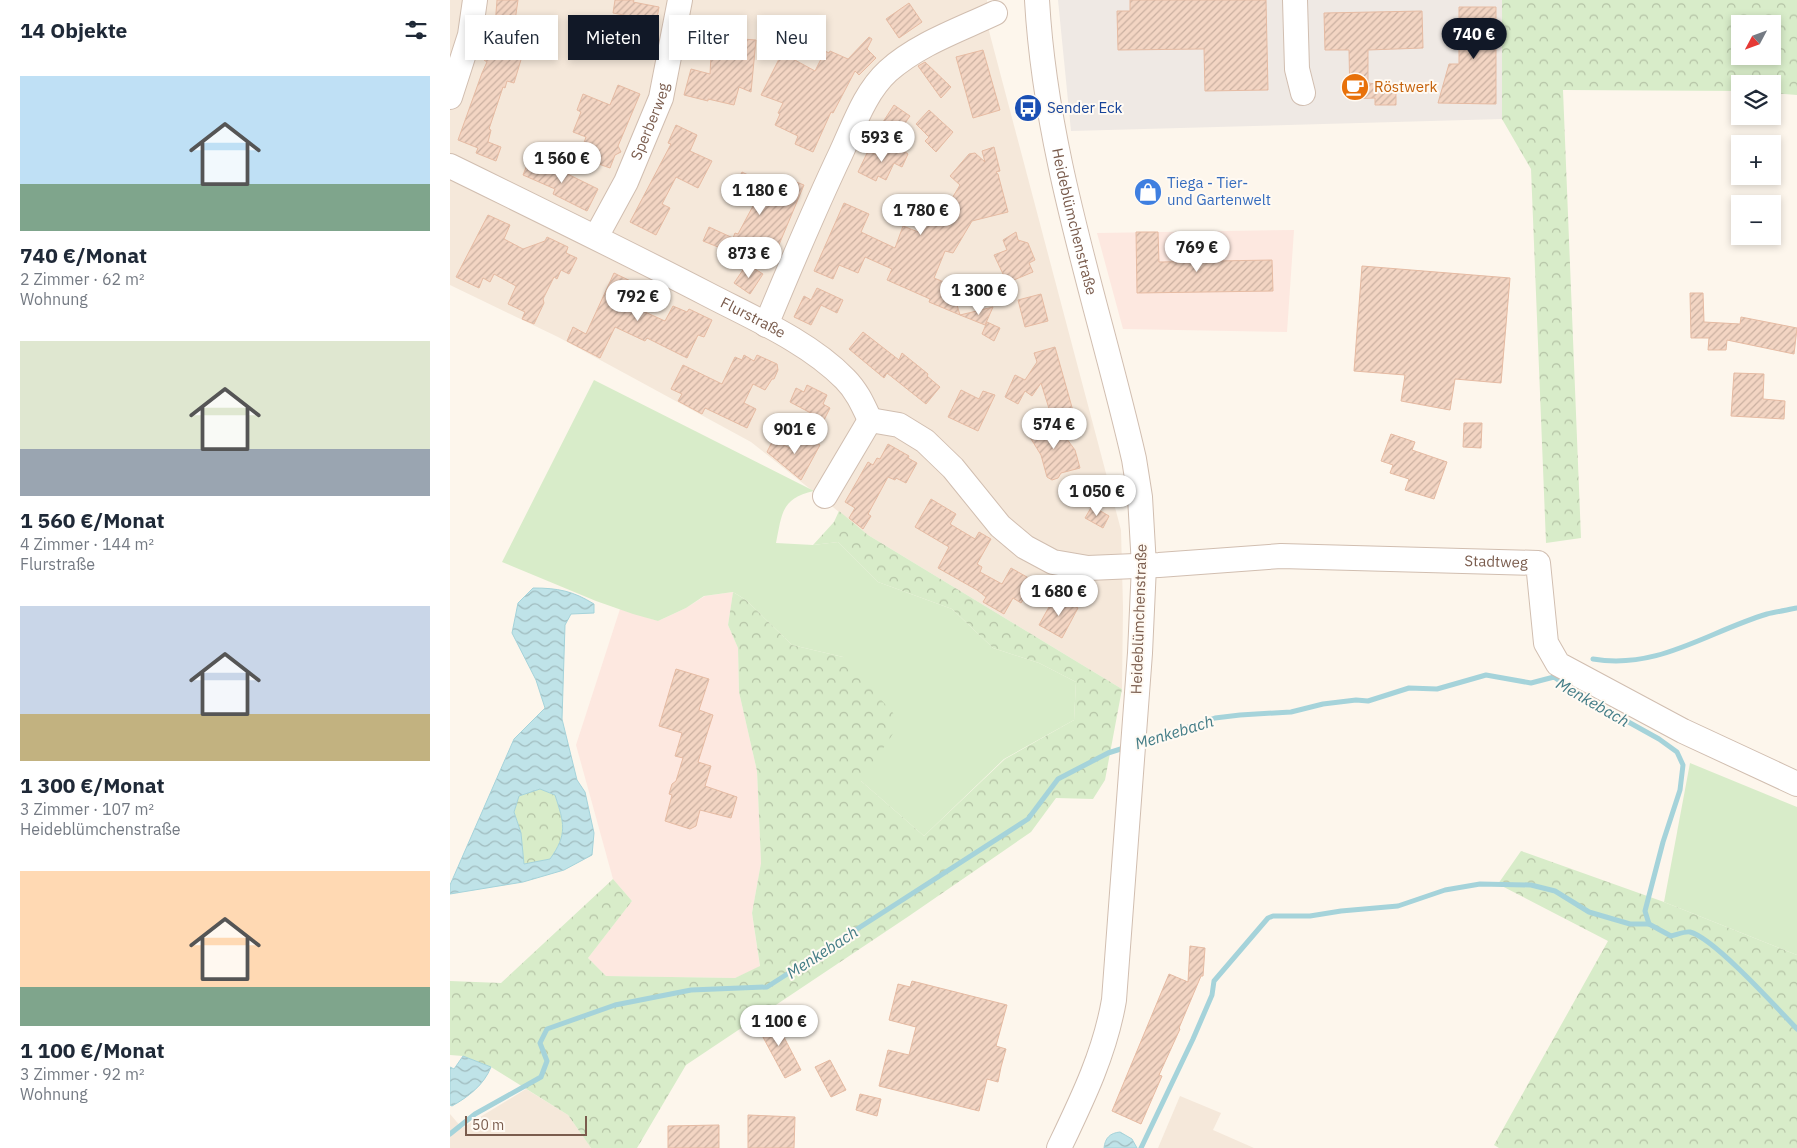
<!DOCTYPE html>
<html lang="de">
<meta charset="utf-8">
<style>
body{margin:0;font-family:"IBM Plex Sans",sans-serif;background:#f2f2f3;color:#1f2937;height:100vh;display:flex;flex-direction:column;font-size:19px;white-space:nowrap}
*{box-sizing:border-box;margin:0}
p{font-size:16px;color:#747a83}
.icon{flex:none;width:28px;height:28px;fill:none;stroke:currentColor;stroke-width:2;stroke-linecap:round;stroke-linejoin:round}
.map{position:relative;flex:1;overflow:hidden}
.sheet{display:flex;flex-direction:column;background:#fff;width:450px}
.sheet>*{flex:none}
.top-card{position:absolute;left:15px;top:15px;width:475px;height:45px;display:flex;gap:10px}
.needle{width:32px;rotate:229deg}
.buttons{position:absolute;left:1281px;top:15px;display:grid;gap:10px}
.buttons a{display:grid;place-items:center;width:50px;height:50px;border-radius:0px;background:#fff;box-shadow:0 2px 8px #0003;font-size:25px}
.scale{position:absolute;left:15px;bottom:12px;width:122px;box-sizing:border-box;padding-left:5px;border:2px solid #7a5c4d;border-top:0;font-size:14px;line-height:18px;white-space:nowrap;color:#7a5c4d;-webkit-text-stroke:4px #fffaf3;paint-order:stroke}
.price{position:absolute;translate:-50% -42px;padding:0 11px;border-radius:18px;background:#fff;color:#222;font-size:16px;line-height:32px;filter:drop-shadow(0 1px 2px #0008)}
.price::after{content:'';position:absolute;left:50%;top:30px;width:15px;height:11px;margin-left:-8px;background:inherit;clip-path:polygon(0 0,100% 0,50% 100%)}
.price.current{background:#111827;color:#fff}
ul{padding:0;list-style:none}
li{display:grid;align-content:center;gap:10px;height:265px;padding:0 20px}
li span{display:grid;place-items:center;height:155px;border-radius:0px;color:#555}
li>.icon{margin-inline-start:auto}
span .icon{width:90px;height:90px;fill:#fffc;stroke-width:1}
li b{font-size:21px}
h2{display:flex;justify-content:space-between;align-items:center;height:60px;padding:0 20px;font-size:21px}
.pill{padding:0 18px;border-radius:0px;background:#fff;box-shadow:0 2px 8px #0003;font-size:18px;line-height:45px}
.pill.current{background:#111827;color:#fff}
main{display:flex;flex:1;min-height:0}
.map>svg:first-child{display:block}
.residential{fill:#f5e8da}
.commercial{fill:#fde8e0}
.industrial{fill:#efe9e4}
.green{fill:#d8ecc9}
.forest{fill:url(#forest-crowns);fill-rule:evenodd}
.water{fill:url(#water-waves);stroke:#a5d3da;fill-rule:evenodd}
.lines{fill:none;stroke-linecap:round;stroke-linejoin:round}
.stream{stroke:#a5d3da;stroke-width:5}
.building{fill:url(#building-hatch);stroke:#e6bba3}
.minor-casing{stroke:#d1beb0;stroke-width:26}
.minor{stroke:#fff;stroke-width:24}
.labels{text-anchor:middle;stroke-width:4;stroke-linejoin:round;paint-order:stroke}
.food-label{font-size:15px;fill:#c56008;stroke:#fffaf3;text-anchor:start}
.transit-label{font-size:15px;fill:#164399;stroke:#fffaf3;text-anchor:start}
.street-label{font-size:15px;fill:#7a5c4d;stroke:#fffaf3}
.shop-label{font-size:15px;fill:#366cbe;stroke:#fffaf3;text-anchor:start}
.water-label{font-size:16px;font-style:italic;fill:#437c86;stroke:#fffaf3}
</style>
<main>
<section class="sheet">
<h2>14 Objekte<svg class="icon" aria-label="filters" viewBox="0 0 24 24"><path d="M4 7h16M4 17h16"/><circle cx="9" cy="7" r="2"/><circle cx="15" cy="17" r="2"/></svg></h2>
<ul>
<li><span style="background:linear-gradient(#bfe0f5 70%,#7fa58c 0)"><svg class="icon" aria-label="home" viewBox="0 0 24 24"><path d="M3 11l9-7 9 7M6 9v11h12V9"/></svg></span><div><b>740 €/Monat</b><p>2 Zimmer · 62 m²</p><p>Wohnung</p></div></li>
<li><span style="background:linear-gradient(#dfe7d0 70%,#9aa5b1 0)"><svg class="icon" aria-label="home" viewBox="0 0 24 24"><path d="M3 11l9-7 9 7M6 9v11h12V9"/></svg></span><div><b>1 560 €/Monat</b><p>4 Zimmer · 144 m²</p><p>Flurstraße</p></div></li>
<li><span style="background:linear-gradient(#c9d6e8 70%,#c2b280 0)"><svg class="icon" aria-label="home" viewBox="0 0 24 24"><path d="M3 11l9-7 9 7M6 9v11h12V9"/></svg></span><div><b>1 300 €/Monat</b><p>3 Zimmer · 107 m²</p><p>Heideblümchenstraße</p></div></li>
<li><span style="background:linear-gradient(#ffd9b3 75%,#7fa58c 0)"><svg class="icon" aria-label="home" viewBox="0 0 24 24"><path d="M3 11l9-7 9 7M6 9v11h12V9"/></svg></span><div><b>1 100 €/Monat</b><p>3 Zimmer · 92 m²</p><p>Wohnung</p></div></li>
</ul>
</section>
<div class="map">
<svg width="1347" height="1148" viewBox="0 0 1347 1148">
<defs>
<pattern id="forest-crowns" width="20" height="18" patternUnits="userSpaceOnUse" patternTransform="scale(1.25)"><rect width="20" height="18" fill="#d8ecc9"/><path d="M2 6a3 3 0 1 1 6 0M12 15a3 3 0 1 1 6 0" fill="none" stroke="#b4c2a5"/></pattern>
<pattern id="water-waves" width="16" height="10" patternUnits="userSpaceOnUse" patternTransform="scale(1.25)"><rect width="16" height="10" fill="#bfe3e8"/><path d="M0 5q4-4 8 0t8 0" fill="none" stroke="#a0bbbe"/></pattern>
<pattern id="building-hatch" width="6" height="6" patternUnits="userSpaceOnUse" patternTransform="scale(1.25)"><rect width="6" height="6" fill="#f3d5c3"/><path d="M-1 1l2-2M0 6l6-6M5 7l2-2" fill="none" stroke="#cab0a1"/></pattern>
</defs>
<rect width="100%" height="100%" fill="#fdf6ec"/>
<g class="residential">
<path d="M 0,0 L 537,0 L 539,31 L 671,530 L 673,607 L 672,689 L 418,535 L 301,442 L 108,337 L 0,285 Z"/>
<path d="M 76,1089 L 118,1115 L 141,1148 L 0,1148 L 0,1114 L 12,1128 Z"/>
<path d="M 730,1096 L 771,1113 L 763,1130 L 804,1148 L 708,1148 Z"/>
</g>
<g class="commercial">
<path d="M 844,230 L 837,332 L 673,329 L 647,233 Z"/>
<path d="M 283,592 L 278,625 L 288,648 L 289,692 L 307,771 L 311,863 L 302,913 L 310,967 L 285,978 L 156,976 L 138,958 L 182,901 L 163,879 L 126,745 L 170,609 L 208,621 L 236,608 L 255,596 Z"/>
</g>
<path class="industrial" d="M 608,0 L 1052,0 L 1052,119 L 621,131 Z"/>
<g class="green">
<path d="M 144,380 L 364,491 C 331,498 332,514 326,543 L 363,545 L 388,542 L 428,582 L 502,609 L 543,648 L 589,663 L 626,682 L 624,720 L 554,759 L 474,836 L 411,781 L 393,657 L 342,645 L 296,600 L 283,592 L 254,596 L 236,608 L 208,621 L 183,614 L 146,601 L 52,562 Z"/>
<path d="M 1240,763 L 1347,807 L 1347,955 L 1214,902 Z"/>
</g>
<g class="forest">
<path d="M 1052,0 L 1347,0 L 1347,95 L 1323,93 L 1322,84 L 1290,84 L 1290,91 L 1113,90 L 1131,538 L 1096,543 L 1081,169 L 1052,119 ZM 1290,24 L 1322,24 L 1322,56 L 1290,56 Z"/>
<path d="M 389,511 L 418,535 L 672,689 L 655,780 L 643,799 L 606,798 L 581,832 L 459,916 L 236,1065 L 187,1148 L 141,1148 L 118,1115 L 41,1067 L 13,1056 L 0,1055 L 0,981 L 51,983 L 163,879 L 182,901 L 138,958 L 156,976 L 285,978 L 310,966 L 302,913 L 311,863 L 307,771 L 289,692 L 288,648 L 278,625 L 283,592 L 296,600 L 342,645 L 393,657 L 451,722 L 411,781 L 474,836 L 555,759 L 624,720 L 626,682 L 589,663 L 543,648 L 502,609 L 428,582 L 388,542 L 363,545 L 384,522 Z"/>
<path d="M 90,789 L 105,795 C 114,823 118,834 100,859 L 74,864 L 71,833 L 64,812 L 69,796 Z"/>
<path d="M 1071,851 L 1214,902 L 1347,955 L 1347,1148 L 1049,1148 L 1044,1145 L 1158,941 L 1048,884 Z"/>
</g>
<g class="water">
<path d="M 83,588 C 108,588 123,591 144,604 L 144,613 L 121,614 L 115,625 L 112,719 L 127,780 L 135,792 L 144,833 L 142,855 L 114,870 L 73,882 L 0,894 L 0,885 L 64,739 L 95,708 L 86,680 L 62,633 L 68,603 ZM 90,789 L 105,795 C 114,823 118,834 100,859 L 74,864 L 71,833 L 64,812 L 69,796 Z"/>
<path d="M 13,1056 L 41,1067 C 34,1085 18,1097 2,1106 L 0,1105 L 0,1067 L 4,1069 Z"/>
<path d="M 670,1132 L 682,1139 L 687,1148 L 654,1148 C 655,1138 660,1133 670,1132 Z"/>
</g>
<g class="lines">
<g class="stream">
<path d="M 1143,659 C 1208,670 1257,632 1317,614 C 1326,612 1337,610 1347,608"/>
<path d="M 690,743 L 765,718 L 790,715 L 841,712 L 873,704 L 906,700 L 918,701 L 959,688 L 987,689 L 1036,675 L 1081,683 L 1104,677 L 1128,694 L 1209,739 L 1227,752 L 1233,765 L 1230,790 L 1213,842 L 1195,911 L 1199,924 L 1221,936 C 1226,935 1235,931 1240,932 C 1264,938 1327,1008 1347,1029"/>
<path d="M 0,1134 L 25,1114 L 91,1077 L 97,1061 L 90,1043 L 97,1029 L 165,1005 L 241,990 L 317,987 L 578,819 L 608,779 L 658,753 L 677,747"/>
<path d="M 691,1148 L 743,1039 L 762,995 L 764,981 L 818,918 L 823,916 L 860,916 L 891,911 L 948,906 L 995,890 L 1030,884 L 1081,885 L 1105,891 L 1139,912 L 1180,924 L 1199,924"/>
</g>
</g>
<g class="building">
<path d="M 47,0 L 68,0 L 64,28 L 79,33 L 64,83 L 57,81 L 55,88 L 53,87 L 39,129 L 41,130 L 38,142 L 51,147 L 46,161 L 26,153 L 28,148 L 8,140 L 32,73 L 37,62 L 34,60 L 45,26 Z"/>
<path d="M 165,0 L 184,0 L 183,2 L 209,7 L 202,46 L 174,41 L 179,16 L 163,13 Z"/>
<path d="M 680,0 L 816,0 L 818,90 L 755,91 L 754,49 L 668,50 L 667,11 L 680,11 Z"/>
<path d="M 459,3 L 472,22 L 449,38 L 436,19 Z"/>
<path d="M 1009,7 L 1046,7 L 1046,104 L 988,103 L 999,64 L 1009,64 Z"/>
<path d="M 972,11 L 973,48 L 918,50 L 918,83 L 933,85 L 933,88 L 946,87 L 946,105 L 925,105 L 925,98 L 900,99 L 899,50 L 875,50 L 874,13 Z"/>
<path d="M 253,16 L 294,19 L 292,39 L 306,40 L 301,92 L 289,87 L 284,105 L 258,99 L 258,101 L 234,95 L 241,69 L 260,74 L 262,37 L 251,36 Z"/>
<path d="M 419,37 L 422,39 L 417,49 L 426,58 L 409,75 L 405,71 L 383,113 L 381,112 L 363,152 L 345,144 L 348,136 L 325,125 L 330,114 L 328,113 L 333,103 L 311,95 L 332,53 L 365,71 L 375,51 L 379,53 L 380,51 L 398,59 Z"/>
<path d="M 533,50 L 550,110 L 523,118 L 506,57 Z"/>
<path d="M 475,62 L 501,87 L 491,98 L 468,66 Z"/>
<path d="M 168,85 L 190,94 L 168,146 L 171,152 L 165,155 L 160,168 L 129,157 L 136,137 L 123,132 L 131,112 L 127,110 L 133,94 L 160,105 Z"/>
<path d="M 444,105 L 460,116 L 447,135 L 431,125 Z"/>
<path d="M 479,110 L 503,132 L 486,152 L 475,141 L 479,137 L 466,124 Z"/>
<path d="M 226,125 L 247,135 L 240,151 L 262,161 L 248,188 L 226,177 L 212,204 L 220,208 L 206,235 L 180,222 L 221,144 L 218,143 Z"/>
<path d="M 442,143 L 458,154 L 452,167 L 444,163 L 436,180 L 428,176 L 426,181 L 408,172 L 418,151 L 429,156 L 430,153 L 436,156 Z"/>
<path d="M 544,147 L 550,171 L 546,172 L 548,174 L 558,212 L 522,221 L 503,253 L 495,251 L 484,278 L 494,282 L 492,286 L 500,285 L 526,296 L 507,305 L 510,315 L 479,302 L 480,299 L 437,280 L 442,269 L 415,257 L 408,273 L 389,265 L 383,279 L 364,271 L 394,203 L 419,214 L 411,232 L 445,248 L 453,226 L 471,233 L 476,220 L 486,225 L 510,185 L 500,176 L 506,169 L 519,154 L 525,153 L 535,162 L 532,151 Z"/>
<path d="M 83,157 L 148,189 L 137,211 L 103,194 L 105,189 L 73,175 L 79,160 L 81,161 Z"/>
<path d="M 292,172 L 330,191 L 336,178 L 354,185 L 328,247 L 307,238 L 294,261 L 273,249 L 253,241 L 259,227 L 283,238 L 285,233 L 288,234 L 304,204 L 291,197 L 293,192 L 291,190 L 292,187 L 286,184 Z"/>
<path d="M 38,215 L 60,225 L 54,239 L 73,249 L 95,241 L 97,237 L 118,247 L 116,253 L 127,258 L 119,274 L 111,270 L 107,279 L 104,277 L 93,299 L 94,303 L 84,324 L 72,319 L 75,312 L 58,304 L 66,286 L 44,274 L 40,282 L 33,278 L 29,288 L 6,277 Z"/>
<path d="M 566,232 L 568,240 L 578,243 L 585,260 L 579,263 L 583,272 L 528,295 L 526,281 L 554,276 L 544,255 L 557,250 L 553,240 Z"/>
<path d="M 686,232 L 708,232 L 709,262 L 822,260 L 823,291 L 687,293 Z"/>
<path d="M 297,264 L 313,274 L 300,294 L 284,283 Z"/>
<path d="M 912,266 L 1060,278 L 1051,383 L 1005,379 L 1000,410 L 951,401 L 955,375 L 904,371 Z"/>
<path d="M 164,273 L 191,286 L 187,293 L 192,295 L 186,308 L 215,321 L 223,306 L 237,312 L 239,309 L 262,320 L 254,337 L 248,335 L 237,358 L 197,338 L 195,341 L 165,327 L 150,358 L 117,341 L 123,327 L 136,334 Z"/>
<path d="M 367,288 L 393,300 L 387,313 L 371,305 L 361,325 L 344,317 L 354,296 L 361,300 Z"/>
<path d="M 1240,293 L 1253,293 L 1254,322 L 1290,324 L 1291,317 L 1347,328 L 1344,354 L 1277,340 L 1276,350 L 1258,350 L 1259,338 L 1241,338 Z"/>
<path d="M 591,294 L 598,321 L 575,327 L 568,300 Z"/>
<path d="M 543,307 L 535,325 L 510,315 Z"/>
<path d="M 537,322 L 550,328 L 544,341 L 532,334 Z"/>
<path d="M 413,332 L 449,360 L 452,353 L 478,374 L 477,376 L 490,387 L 476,404 L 437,373 L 434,378 L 399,349 Z"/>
<path d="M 605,347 L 623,411 L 602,418 L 591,383 L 582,396 L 575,391 L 568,404 L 555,397 L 565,375 L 575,380 L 587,362 L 584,353 Z"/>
<path d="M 294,355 L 304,361 L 307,355 L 327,364 L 328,370 L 324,379 L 322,379 L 315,390 L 303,384 L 294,403 L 306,409 L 297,428 L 255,408 L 252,414 L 228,401 L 232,394 L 221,389 L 233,365 L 272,384 L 285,357 L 292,360 Z"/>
<path d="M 1284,373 L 1314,374 L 1313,399 L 1335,401 L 1334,419 L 1281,416 Z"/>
<path d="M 357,385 L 377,395 L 373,404 L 380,408 L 374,420 L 340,402 L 346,388 L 354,392 Z"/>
<path d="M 511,390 L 529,399 L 533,391 L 545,395 L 528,431 L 498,417 Z"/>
<path d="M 602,419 L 625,450 L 630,468 L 611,473 L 608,478 L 602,480 L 597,477 L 591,455 L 578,434 Z"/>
<path d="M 1014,423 L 1032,423 L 1031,448 L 1013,447 Z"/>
<path d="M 350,434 L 370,445 L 351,480 L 317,452 L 323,440 L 342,449 Z"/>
<path d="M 941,434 L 965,442 L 962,450 L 997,462 L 984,499 L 955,490 L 959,479 L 940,473 L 943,465 L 931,461 Z"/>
<path d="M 438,444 L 459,456 L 458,458 L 467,463 L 456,483 L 446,478 L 445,480 L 438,477 L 418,514 L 421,516 L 413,529 L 399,518 L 405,508 L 395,502 L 418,462 L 423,465 L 427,458 L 430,459 Z"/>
<path d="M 481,499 L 506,514 L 500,524 L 525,539 L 529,532 L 541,539 L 527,564 L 532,567 L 530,572 L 552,584 L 561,568 L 584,581 L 571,603 L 563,598 L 554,614 L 533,602 L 536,597 L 527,590 L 488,568 L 499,547 L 465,527 Z"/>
<path d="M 642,506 L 659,516 L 653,528 L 635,518 Z"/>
<path d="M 605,596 L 628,608 L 612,638 L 589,625 Z"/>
<path d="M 226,669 L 259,679 L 249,710 L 263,715 L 248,762 L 261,766 L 255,786 L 287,797 L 281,818 L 250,810 L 246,826 L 240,829 L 215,821 L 222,795 L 219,794 L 222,784 L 226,781 L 233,758 L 225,756 L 232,733 L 209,726 Z"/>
<path d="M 740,946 L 755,948 L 753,976 L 751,976 L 729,1028 L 730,1029 L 709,1075 L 712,1076 L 691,1124 L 662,1111 L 719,974 L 738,982 Z"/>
<path d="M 462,981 L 557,1005 L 546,1046 L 556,1049 L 551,1067 L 548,1082 L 537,1079 L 529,1111 L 429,1086 L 438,1050 L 459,1055 L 466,1027 L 439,1020 L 448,984 L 460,987 Z"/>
<path d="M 323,1016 L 351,1070 L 335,1078 L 307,1026 Z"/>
<path d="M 380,1060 L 396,1090 L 381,1097 L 365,1067 Z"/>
<path d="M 410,1094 L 431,1099 L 427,1116 L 406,1110 Z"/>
<path d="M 298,1115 L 345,1117 L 344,1148 L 298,1148 Z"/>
<path d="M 269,1125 L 269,1148 L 218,1148 L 218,1126 Z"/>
</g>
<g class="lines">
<defs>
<g id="minor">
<path id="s1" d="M 587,0 C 596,159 649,306 684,459 L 690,497 L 694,566 L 690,653 L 664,1000 C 655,1053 632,1100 609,1148"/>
<path d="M 845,0 L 847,69 L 853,93"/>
<path d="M 0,97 L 20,35 L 25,0"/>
<path id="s2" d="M 0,166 C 86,208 172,250 257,294 C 303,318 359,342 395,379 C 407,391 413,405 420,420"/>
<path id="s3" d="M 146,237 L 176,182 L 211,98 L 230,0"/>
<path d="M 316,325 C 340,267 364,210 391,153 C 404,125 415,92 438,71 C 468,44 509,30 545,13"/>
<path id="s4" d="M 420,420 L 449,425 L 475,441 L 503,468 L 550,526 L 575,547 L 603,562 L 638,568 L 709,565 L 831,556 L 1088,563 L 1096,643 L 1108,664 L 1233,731 L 1347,784"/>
<path d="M 375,496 L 420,420"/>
</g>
</defs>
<use href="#minor" class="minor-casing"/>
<use href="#minor" class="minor"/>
</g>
<defs>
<symbol id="cafe-disc" viewBox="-11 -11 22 22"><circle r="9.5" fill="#e8710a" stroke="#fffaf3"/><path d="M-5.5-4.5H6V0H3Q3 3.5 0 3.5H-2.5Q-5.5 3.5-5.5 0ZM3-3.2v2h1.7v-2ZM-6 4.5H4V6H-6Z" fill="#fff"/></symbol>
<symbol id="bus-disc" viewBox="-11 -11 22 22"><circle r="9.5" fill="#1a4fb4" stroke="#fffaf3"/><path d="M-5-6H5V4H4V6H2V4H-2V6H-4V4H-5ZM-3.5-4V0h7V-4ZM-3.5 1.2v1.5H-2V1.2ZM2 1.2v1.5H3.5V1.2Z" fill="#fff"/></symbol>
<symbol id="shop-disc" viewBox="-11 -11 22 22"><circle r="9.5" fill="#3f7fe0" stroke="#fffaf3"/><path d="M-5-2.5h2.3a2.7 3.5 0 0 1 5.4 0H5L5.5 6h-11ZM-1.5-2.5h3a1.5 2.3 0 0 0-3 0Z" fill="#fff"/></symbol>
</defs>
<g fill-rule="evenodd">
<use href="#cafe-disc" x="889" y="71" width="32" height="32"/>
<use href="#bus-disc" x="562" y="92" width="32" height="32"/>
<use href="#shop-disc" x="682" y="176" width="32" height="32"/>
</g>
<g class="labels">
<g class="food-label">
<text x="924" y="92">Röstwerk</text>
</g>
<g class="transit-label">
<text x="597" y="113">Sender Eck</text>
</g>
<g class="street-label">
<text dy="5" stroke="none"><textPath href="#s3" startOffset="128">Sperberweg</textPath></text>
<text dy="5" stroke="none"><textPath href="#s1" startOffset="225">Heideblümchenstraße</textPath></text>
<text dy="5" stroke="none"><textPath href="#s2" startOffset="339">Flurstraße</textPath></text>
<text dy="5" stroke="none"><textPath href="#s4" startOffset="682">Stadtweg</textPath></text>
<text transform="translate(689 619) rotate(-88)" y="5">Heideblümchenstraße</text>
</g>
<g class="shop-label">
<text x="717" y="188">Tiega - Tier-<tspan x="717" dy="17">und Gartenwelt</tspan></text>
</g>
<g class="water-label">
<text transform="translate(1143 702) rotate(30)" y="6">Menkebach</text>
<text transform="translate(724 732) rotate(-17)" y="6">Menkebach</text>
<text transform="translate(372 952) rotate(-33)" y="6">Menkebach</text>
</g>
</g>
</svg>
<div class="buttons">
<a><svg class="needle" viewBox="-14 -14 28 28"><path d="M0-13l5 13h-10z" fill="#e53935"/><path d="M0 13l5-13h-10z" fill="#747a83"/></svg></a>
<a><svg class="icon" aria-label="layers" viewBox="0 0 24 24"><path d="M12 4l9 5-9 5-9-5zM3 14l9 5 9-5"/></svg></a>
<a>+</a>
<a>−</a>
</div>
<div class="scale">50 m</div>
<b class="price current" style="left:1024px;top:60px">740 €</b>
<b class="price" style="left:432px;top:163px">593 €</b>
<b class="price" style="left:112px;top:184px">1 560 €</b>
<b class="price" style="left:310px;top:216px">1 180 €</b>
<b class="price" style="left:471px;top:236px">1 780 €</b>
<b class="price" style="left:747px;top:273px">769 €</b>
<b class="price" style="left:299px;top:279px">873 €</b>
<b class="price" style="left:529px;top:316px">1 300 €</b>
<b class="price" style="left:188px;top:322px">792 €</b>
<b class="price" style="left:604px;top:450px">574 €</b>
<b class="price" style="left:345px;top:455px">901 €</b>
<b class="price" style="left:647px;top:517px">1 050 €</b>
<b class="price" style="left:609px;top:617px">1 680 €</b>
<b class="price" style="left:329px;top:1047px">1 100 €</b>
<div class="top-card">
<a class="pill">Kaufen</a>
<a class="pill current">Mieten</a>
<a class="pill">Filter</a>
<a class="pill">Neu</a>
</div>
</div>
</main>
